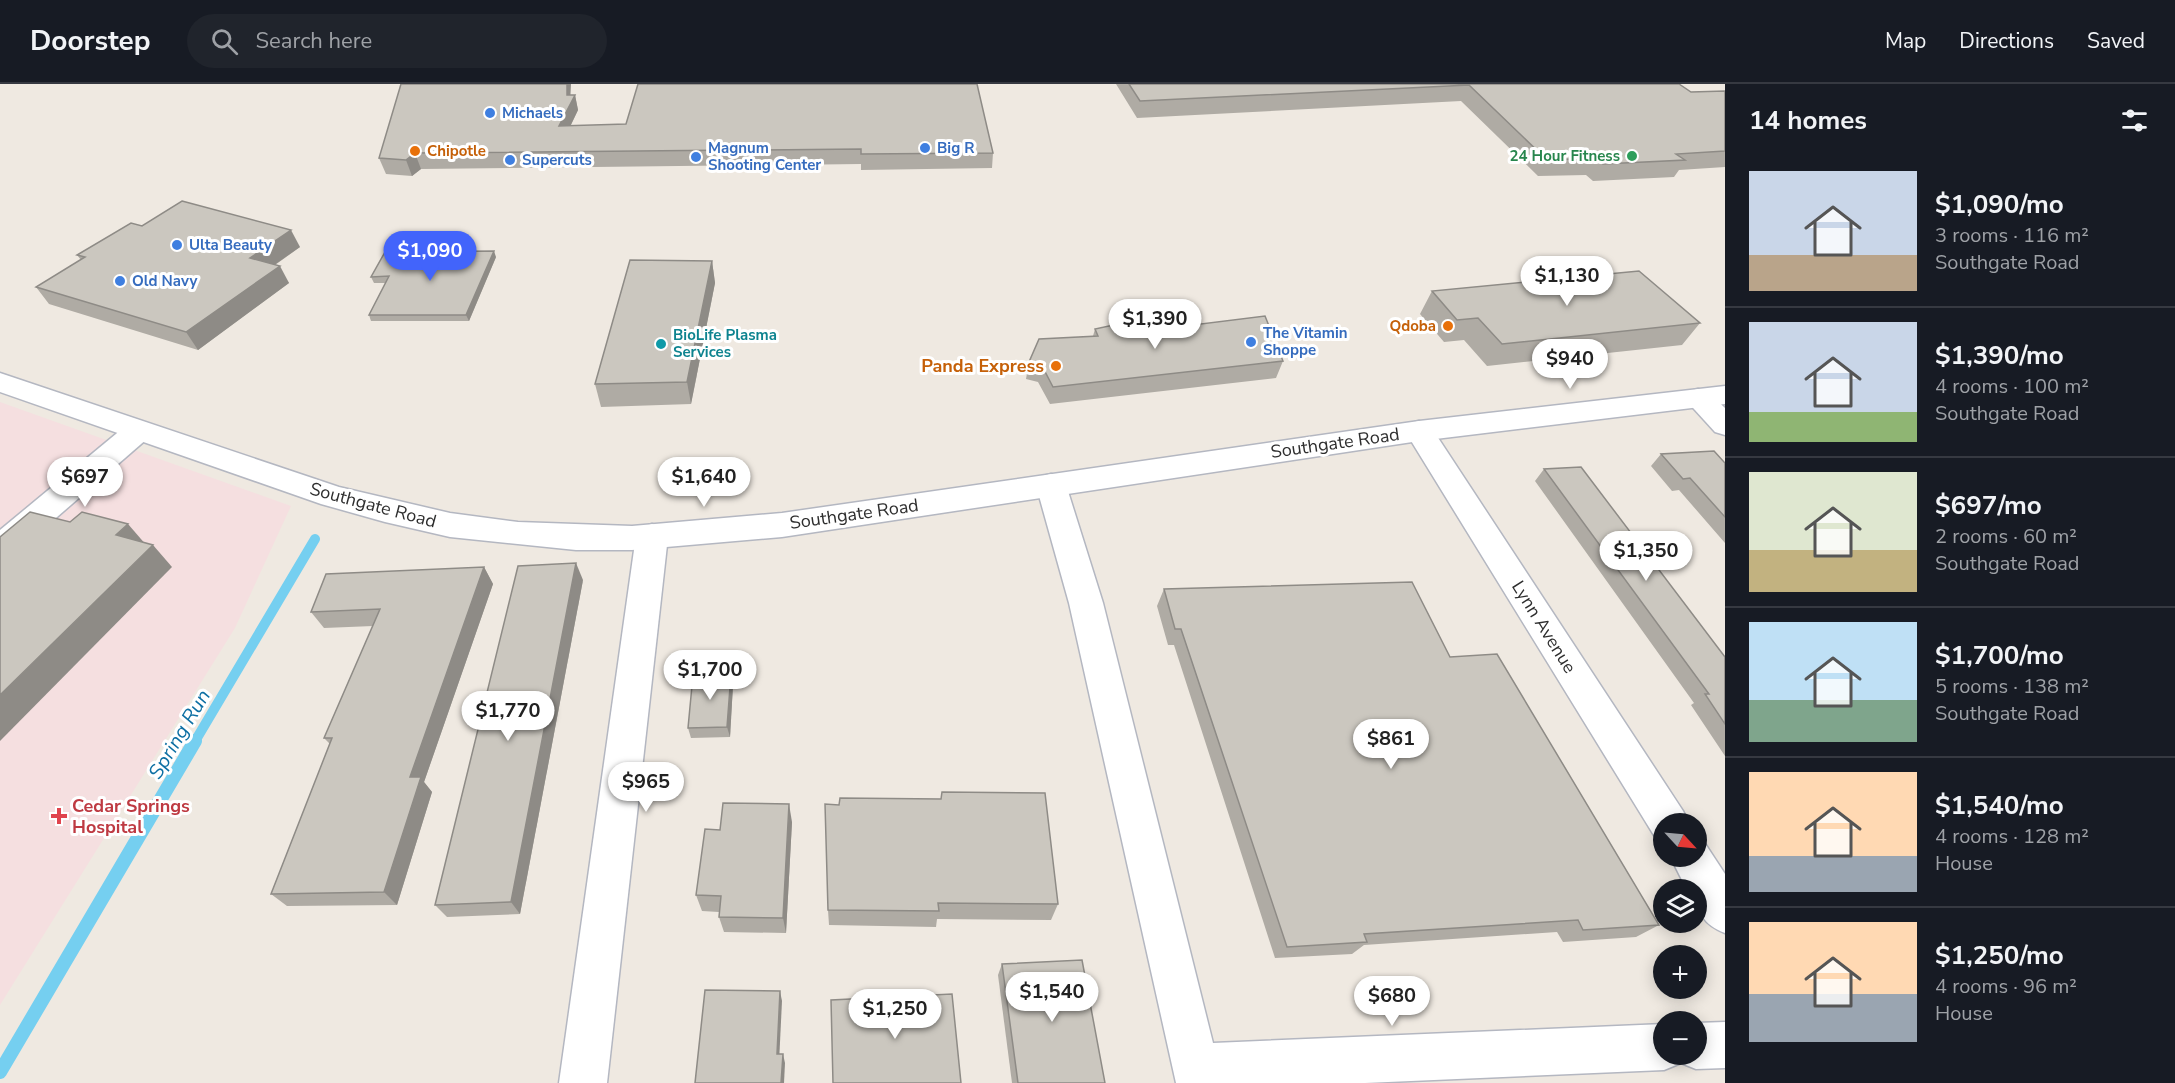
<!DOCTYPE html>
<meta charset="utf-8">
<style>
body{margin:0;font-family:"Nunito Sans",sans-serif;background:#20242c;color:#f1f3f6;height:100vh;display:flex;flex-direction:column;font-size:22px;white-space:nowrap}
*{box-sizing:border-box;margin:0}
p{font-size:20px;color:#9ea1a6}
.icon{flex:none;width:33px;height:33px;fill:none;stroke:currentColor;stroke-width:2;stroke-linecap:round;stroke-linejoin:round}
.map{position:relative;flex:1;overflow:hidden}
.panel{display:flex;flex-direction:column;background:#171b24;width:450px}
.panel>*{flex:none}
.needle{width:39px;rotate:116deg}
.fabs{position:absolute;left:1653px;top:729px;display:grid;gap:12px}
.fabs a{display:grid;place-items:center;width:54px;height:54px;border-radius:50%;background:#171b24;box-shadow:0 3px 15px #0003;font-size:30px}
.price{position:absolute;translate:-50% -51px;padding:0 14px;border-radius:21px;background:#fff;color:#222;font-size:20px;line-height:39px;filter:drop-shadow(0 2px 3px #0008)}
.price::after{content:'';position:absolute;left:50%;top:36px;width:18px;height:14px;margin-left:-9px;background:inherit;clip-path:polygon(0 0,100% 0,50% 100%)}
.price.current{background:#4264fb;color:#fff}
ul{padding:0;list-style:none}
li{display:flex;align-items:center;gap:18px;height:150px;padding:0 24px}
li+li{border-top:2px solid #363941}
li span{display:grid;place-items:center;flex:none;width:168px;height:120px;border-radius:0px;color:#555}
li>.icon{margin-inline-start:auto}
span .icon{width:72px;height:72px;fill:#fffc;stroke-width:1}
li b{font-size:26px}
h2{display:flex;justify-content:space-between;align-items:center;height:72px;padding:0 24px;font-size:26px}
header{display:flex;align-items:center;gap:36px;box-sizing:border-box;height:84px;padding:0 30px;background:#171b24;border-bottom:2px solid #363941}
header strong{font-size:28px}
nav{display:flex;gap:33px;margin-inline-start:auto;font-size:21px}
.search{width:420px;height:54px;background:#20242c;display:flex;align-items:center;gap:15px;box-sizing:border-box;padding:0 21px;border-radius:33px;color:#9ea1a6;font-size:22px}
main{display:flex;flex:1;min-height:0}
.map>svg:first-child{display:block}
.medical{fill:#f5dfe0}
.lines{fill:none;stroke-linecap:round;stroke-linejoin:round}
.stream-far1{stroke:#75cff0;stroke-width:10}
.stream{stroke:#75cff0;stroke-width:14}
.minor-casing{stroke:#b4b7c1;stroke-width:3}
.tertiary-casing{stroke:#b4b7c1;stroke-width:3}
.minor{fill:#fff;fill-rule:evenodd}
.tertiary{fill:#fff;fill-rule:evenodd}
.wall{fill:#afaba4}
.shaded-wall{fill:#8e8b86}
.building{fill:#cbc7bf;stroke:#8e8b86;stroke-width:1.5}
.shop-dot{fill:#3f7fe0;stroke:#fff;stroke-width:2}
.food-dot{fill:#e8710a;stroke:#fff;stroke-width:2}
.leisure-dot{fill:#2e9e5b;stroke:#fff;stroke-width:2}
.culture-dot{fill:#0f9aa8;stroke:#fff;stroke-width:2}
.health-dot{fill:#e0444e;stroke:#fff;stroke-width:2}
.labels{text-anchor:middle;stroke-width:6;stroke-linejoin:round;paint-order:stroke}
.far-shop-label{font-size:15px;font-weight:bold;fill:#366cbe;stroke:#fff;text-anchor:start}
.far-food-label{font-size:15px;font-weight:bold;fill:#c56008;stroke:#fff;text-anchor:start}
.far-leisure-label{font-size:15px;font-weight:bold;fill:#27864d;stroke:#fff;text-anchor:end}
.far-culture-label{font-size:15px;font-weight:bold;fill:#0d838f;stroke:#fff;text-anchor:start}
.food-label{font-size:18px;font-weight:bold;fill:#c56008;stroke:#fff;text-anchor:end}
.street-label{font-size:18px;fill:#2e2e2e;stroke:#fff}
.health-label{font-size:18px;font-weight:bold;fill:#be3a42;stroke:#fff;text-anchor:start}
.water-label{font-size:20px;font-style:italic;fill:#0d6fa3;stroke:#fff}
</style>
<header>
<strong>Doorstep</strong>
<div class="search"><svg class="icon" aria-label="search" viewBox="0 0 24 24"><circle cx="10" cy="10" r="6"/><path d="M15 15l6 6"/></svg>Search here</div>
<nav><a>Map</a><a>Directions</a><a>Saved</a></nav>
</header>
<main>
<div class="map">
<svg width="1725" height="999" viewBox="0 0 1725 999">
<rect width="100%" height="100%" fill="#efe9e1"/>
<path class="medical" d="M 0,318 L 291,422 L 235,544 L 0,921 Z"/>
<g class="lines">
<path class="stream-far1" d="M 194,659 L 315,455"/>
<path class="stream" d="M 0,988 L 195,657"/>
<defs>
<g id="minor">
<path d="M 1698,305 L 1708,308 L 1725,324 L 1725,351 L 1715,348 L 1684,314 L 1688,308 Z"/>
<path d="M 138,337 L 148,340 L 152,347 L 148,354 L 11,473 L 0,476 L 0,446 L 128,340 Z"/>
<path d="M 1419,337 L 1429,340 L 1683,727 L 1689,740 L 1664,740 L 1664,757 L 1655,753 L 1405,347 L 1409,340 Z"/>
<path d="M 1051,390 L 1062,393 L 1066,401 L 1103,519 L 1213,959 L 1664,940 L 1664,970 L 1696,970 L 1696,939 L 1725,938 L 1725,984 L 1696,985 L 1681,979 L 1664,986 L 1365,999 L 1176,999 L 1069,519 L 1036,401 L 1040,393 Z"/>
<path d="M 652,440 L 663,444 L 668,452 L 607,999 L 559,999 L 636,452 L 641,444 Z"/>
<path d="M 1696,755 L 1704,758 L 1725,790 L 1725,849 C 1704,841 1696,828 1696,806 L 1687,806 L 1670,772 L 1696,772 Z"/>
</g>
<path id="tertiary" d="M 0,289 L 339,403 L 450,429 L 518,438 L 632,442 L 782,429 L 1419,337 L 1725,302 L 1725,320 L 1419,357 L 782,453 L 632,466 L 576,466 L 450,453 L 385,438 L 321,420 L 0,308 Z"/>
</defs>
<use href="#minor" class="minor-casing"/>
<use href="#tertiary" class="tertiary-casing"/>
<use href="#minor" class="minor"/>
<use href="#tertiary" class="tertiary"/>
</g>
<g class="wall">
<path d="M 1116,0 L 1679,0 L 1691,8 L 1725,7 L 1725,83 L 1679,86 L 1674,93 L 1593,97 L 1586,91 L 1538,92 L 1461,17 L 1137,34 Z"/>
<path d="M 571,11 L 575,11 L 578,26 L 571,41 L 993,69 L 992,84 L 861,86 L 861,80 L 421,85 L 412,92 L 386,90 L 379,74 Z"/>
<path d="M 142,142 L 300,163 L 275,181 L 289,199 L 198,266 L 49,220 L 36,203 L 81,176 L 77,171 Z"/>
<path d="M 496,173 L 469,237 L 371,237 L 369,231 L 386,199 L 374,199 L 371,193 Z"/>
<path d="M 712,177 L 715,199 L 691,320 L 601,323 L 595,300 Z"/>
<path d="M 1432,207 L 1700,239 L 1682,261 L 1487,282 L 1464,256 L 1444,258 L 1420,230 Z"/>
<path d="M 1185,242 L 1283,277 L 1276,294 L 1050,320 L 1038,298 L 1026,295 L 1029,278 L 1093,252 L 1095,245 Z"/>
<path d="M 1661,370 L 1725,379 L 1725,459 L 1679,406 L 1672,407 L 1651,382 Z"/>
<path d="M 1544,385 L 1725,573 L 1725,672 L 1691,621 L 1694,619 L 1535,397 Z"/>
<path d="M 484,483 L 493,500 L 424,698 L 432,708 L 397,821 L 287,822 L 271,810 L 330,660 L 324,654 L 373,542 L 324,544 L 311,528 Z"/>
<path d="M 583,496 L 520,830 L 447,833 L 435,821 Z"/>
<path d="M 1164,505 L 1450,573 L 1659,841 L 1636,853 L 1563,858 L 1557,848 L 1364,861 L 1352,870 L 1275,874 L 1174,561 L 1168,561 L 1157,522 Z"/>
<path d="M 733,601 L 730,653 L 691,654 L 688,644 Z"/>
<path d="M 942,708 L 1058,820 L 1051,836 L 937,835 L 936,843 L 829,841 L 828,826 L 839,721 L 941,715 Z"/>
<path d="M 792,738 L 786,849 L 724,848 L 719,833 L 719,828 L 702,827 L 696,811 L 720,746 Z"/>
<path d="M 1002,880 L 1105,999 L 1012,999 L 998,891 Z"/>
</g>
<g class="shaded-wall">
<path d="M 567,0 L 571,0 L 570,20 L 575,11 L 578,26 L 563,57 L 559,42 L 567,11 Z"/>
<path d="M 415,69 L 421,85 L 412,92 L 406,76 Z"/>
<path d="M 291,146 L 300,163 L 260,191 L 250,174 Z"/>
<path d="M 494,167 L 496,173 L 469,237 L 466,231 Z"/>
<path d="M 712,177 L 715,199 L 691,320 L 687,298 Z"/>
<path d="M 280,182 L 289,199 L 198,266 L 186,248 Z"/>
<path d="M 128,440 L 147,462 L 116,451 Z"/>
<path d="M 153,461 L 172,483 L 0,657 L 0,611 Z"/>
<path d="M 576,479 L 583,496 L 520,830 L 511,818 Z"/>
<path d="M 484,483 L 493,500 L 424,698 L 432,708 L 397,821 L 384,808 L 410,693 Z"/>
<path d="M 731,590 L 733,601 L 730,653 L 727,643 Z"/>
<path d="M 789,720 L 792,738 L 786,849 L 783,834 Z"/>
<path d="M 780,907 L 782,917 L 779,979 L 777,970 Z"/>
<path d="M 783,970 L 785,979 L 784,999 L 781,999 Z"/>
</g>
<g class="building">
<path d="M 401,0 L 567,0 L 567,11 L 575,11 L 559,42 L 626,40 L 638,0 L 977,0 L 993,69 L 861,70 L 861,65 L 415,69 L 406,76 L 379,74 Z"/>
<path d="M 1129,0 L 1679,0 L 1691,8 L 1725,7 L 1725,67 L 1676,70 L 1685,76 L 1603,80 L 1596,74 L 1547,76 L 1469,1 L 1140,17 Z"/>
<path d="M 182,117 L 291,146 L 250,174 L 280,182 L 186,248 L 36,203 L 85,173 L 77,171 L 131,139 L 142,142 Z"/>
<path d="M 494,167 L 466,231 L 369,231 L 389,192 L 371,193 L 385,168 Z"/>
<path d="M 630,176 L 712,177 L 687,298 L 595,300 Z"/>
<path d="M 1639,187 L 1700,239 L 1502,260 L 1478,234 L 1457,236 L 1432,207 Z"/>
<path d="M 1265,232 L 1283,277 L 1053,303 L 1041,280 L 1029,278 L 1039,255 L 1098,252 L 1095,245 L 1132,237 L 1181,236 L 1185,242 Z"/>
<path d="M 1714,367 L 1725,379 L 1725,433 L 1690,394 L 1683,395 L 1661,370 Z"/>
<path d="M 1581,383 L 1725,573 L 1725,640 L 1705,610 L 1709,610 L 1544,385 Z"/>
<path d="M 30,428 L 70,438 L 82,428 L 128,440 L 116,451 L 153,461 L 0,611 L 0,453 Z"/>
<path d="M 576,479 L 511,818 L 435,821 L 518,482 Z"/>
<path d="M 484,483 L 410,693 L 421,693 L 384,808 L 271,810 L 332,654 L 324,654 L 380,525 L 311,528 L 326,490 Z"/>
<path d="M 1412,498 L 1450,573 L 1497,570 L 1659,841 L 1583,846 L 1578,836 L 1364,850 L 1367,858 L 1287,863 L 1181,545 L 1175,545 L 1164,505 Z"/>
<path d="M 731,590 L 727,643 L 688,644 L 693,591 Z"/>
<path d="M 942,708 L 1045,709 L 1058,820 L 938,819 L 939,827 L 828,826 L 825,720 L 839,721 L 840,714 L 941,715 Z"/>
<path d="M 723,719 L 789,720 L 783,834 L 719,833 L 721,812 L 696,811 L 705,745 L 720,746 Z"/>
<path d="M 1082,876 L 1105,999 L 1018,999 L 1002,880 Z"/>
<path d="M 705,906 L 780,907 L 777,970 L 783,970 L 781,999 L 695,999 Z"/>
<path d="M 952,910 L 961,999 L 833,999 L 831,916 Z"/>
</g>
<g class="shop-dot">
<circle cx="490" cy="29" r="6"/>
<circle cx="925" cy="64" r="6"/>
<circle cx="696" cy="73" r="6"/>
<circle cx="510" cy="76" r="6"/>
<circle cx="177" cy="161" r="6"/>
<circle cx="120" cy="197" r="6"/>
<circle cx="1251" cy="258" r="6"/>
</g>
<g class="food-dot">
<circle cx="415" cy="67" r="6"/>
<circle cx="1448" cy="242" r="6"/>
<circle cx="1056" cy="282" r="6"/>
</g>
<circle class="leisure-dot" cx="1632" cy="72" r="6"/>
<circle class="culture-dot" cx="661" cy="260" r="6"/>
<path class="health-dot" d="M56 723h6v6h6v6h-6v6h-6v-6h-6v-6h6z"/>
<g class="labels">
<g class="far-shop-label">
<text x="502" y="34">Michaels</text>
<text x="708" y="69">Magnum<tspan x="708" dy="17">Shooting Center</tspan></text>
<text x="937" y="69">Big R</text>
<text x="522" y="81">Supercuts</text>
<text x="189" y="166">Ulta Beauty</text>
<text x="132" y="202">Old Navy</text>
<text x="1263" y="254">The Vitamin<tspan x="1263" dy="17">Shoppe</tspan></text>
</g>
<g class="far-food-label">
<text x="427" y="72">Chipotle</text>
<text x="1436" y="247" text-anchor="end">Qdoba</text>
</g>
<g class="far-leisure-label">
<text x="1620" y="77">24 Hour Fitness</text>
</g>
<g class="far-culture-label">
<text x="673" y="256">BioLife Plasma<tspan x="673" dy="17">Services</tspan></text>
</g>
<g class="food-label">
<text x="1044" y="288">Panda Express</text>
</g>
<g class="street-label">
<text transform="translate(1335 359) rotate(-8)" y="6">Southgate Road</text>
<text transform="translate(373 421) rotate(15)" y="6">Southgate Road</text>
<text transform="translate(854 430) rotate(-8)" y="6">Southgate Road</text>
<text transform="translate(1544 543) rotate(58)" y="6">Lynn Avenue</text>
</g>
<g class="health-label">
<text x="72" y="728">Cedar Springs<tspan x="72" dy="21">Hospital</tspan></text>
</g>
<g class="water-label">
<text transform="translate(179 650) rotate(-59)" y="7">Spring Run</text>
</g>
</g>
</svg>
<div class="fabs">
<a><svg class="needle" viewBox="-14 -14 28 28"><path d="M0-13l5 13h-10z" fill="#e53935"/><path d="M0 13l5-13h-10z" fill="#9ea1a6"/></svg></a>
<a><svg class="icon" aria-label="layers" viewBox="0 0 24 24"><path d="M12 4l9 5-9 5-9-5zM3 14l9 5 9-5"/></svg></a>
<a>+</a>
<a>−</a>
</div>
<b class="price current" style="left:430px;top:198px">$1,090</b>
<b class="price" style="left:1567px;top:223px">$1,130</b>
<b class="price" style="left:1155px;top:266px">$1,390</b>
<b class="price" style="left:1570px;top:306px">$940</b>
<b class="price" style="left:85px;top:424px">$697</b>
<b class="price" style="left:704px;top:424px">$1,640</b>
<b class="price" style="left:1646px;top:498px">$1,350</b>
<b class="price" style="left:710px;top:617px">$1,700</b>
<b class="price" style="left:508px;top:658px">$1,770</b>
<b class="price" style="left:1391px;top:686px">$861</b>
<b class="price" style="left:646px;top:729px">$965</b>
<b class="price" style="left:1052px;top:939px">$1,540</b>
<b class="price" style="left:1392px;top:943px">$680</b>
<b class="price" style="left:895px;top:956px">$1,250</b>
</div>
<section class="panel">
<h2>14 homes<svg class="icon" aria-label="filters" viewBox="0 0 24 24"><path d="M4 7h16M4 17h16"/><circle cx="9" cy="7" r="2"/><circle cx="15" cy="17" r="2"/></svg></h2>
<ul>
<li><span style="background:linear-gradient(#c9d6e8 70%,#b9a48a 0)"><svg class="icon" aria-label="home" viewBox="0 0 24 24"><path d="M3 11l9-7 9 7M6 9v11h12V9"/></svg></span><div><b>$1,090/mo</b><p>3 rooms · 116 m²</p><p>Southgate Road</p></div></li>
<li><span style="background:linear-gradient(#c9d6e8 75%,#8fb573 0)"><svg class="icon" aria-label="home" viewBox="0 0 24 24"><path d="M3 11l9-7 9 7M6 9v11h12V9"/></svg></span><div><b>$1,390/mo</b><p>4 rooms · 100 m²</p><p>Southgate Road</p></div></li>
<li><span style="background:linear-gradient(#dfe7d0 65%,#c2b280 0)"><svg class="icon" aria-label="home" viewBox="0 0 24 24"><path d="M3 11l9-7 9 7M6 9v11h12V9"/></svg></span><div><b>$697/mo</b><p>2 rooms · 60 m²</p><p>Southgate Road</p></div></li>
<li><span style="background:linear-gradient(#bfe0f5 65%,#7fa58c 0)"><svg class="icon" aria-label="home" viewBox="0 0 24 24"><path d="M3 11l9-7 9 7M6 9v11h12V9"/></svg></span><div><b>$1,700/mo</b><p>5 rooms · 138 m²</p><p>Southgate Road</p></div></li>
<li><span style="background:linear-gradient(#ffd9b3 70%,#9aa5b1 0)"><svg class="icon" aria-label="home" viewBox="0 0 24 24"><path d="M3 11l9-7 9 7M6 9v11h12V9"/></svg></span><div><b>$1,540/mo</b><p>4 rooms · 128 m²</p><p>House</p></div></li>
<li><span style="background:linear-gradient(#ffd9b3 60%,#9aa5b1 0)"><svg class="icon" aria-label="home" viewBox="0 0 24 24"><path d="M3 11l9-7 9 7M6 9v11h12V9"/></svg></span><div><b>$1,250/mo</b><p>4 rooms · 96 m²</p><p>House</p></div></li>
</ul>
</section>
</main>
